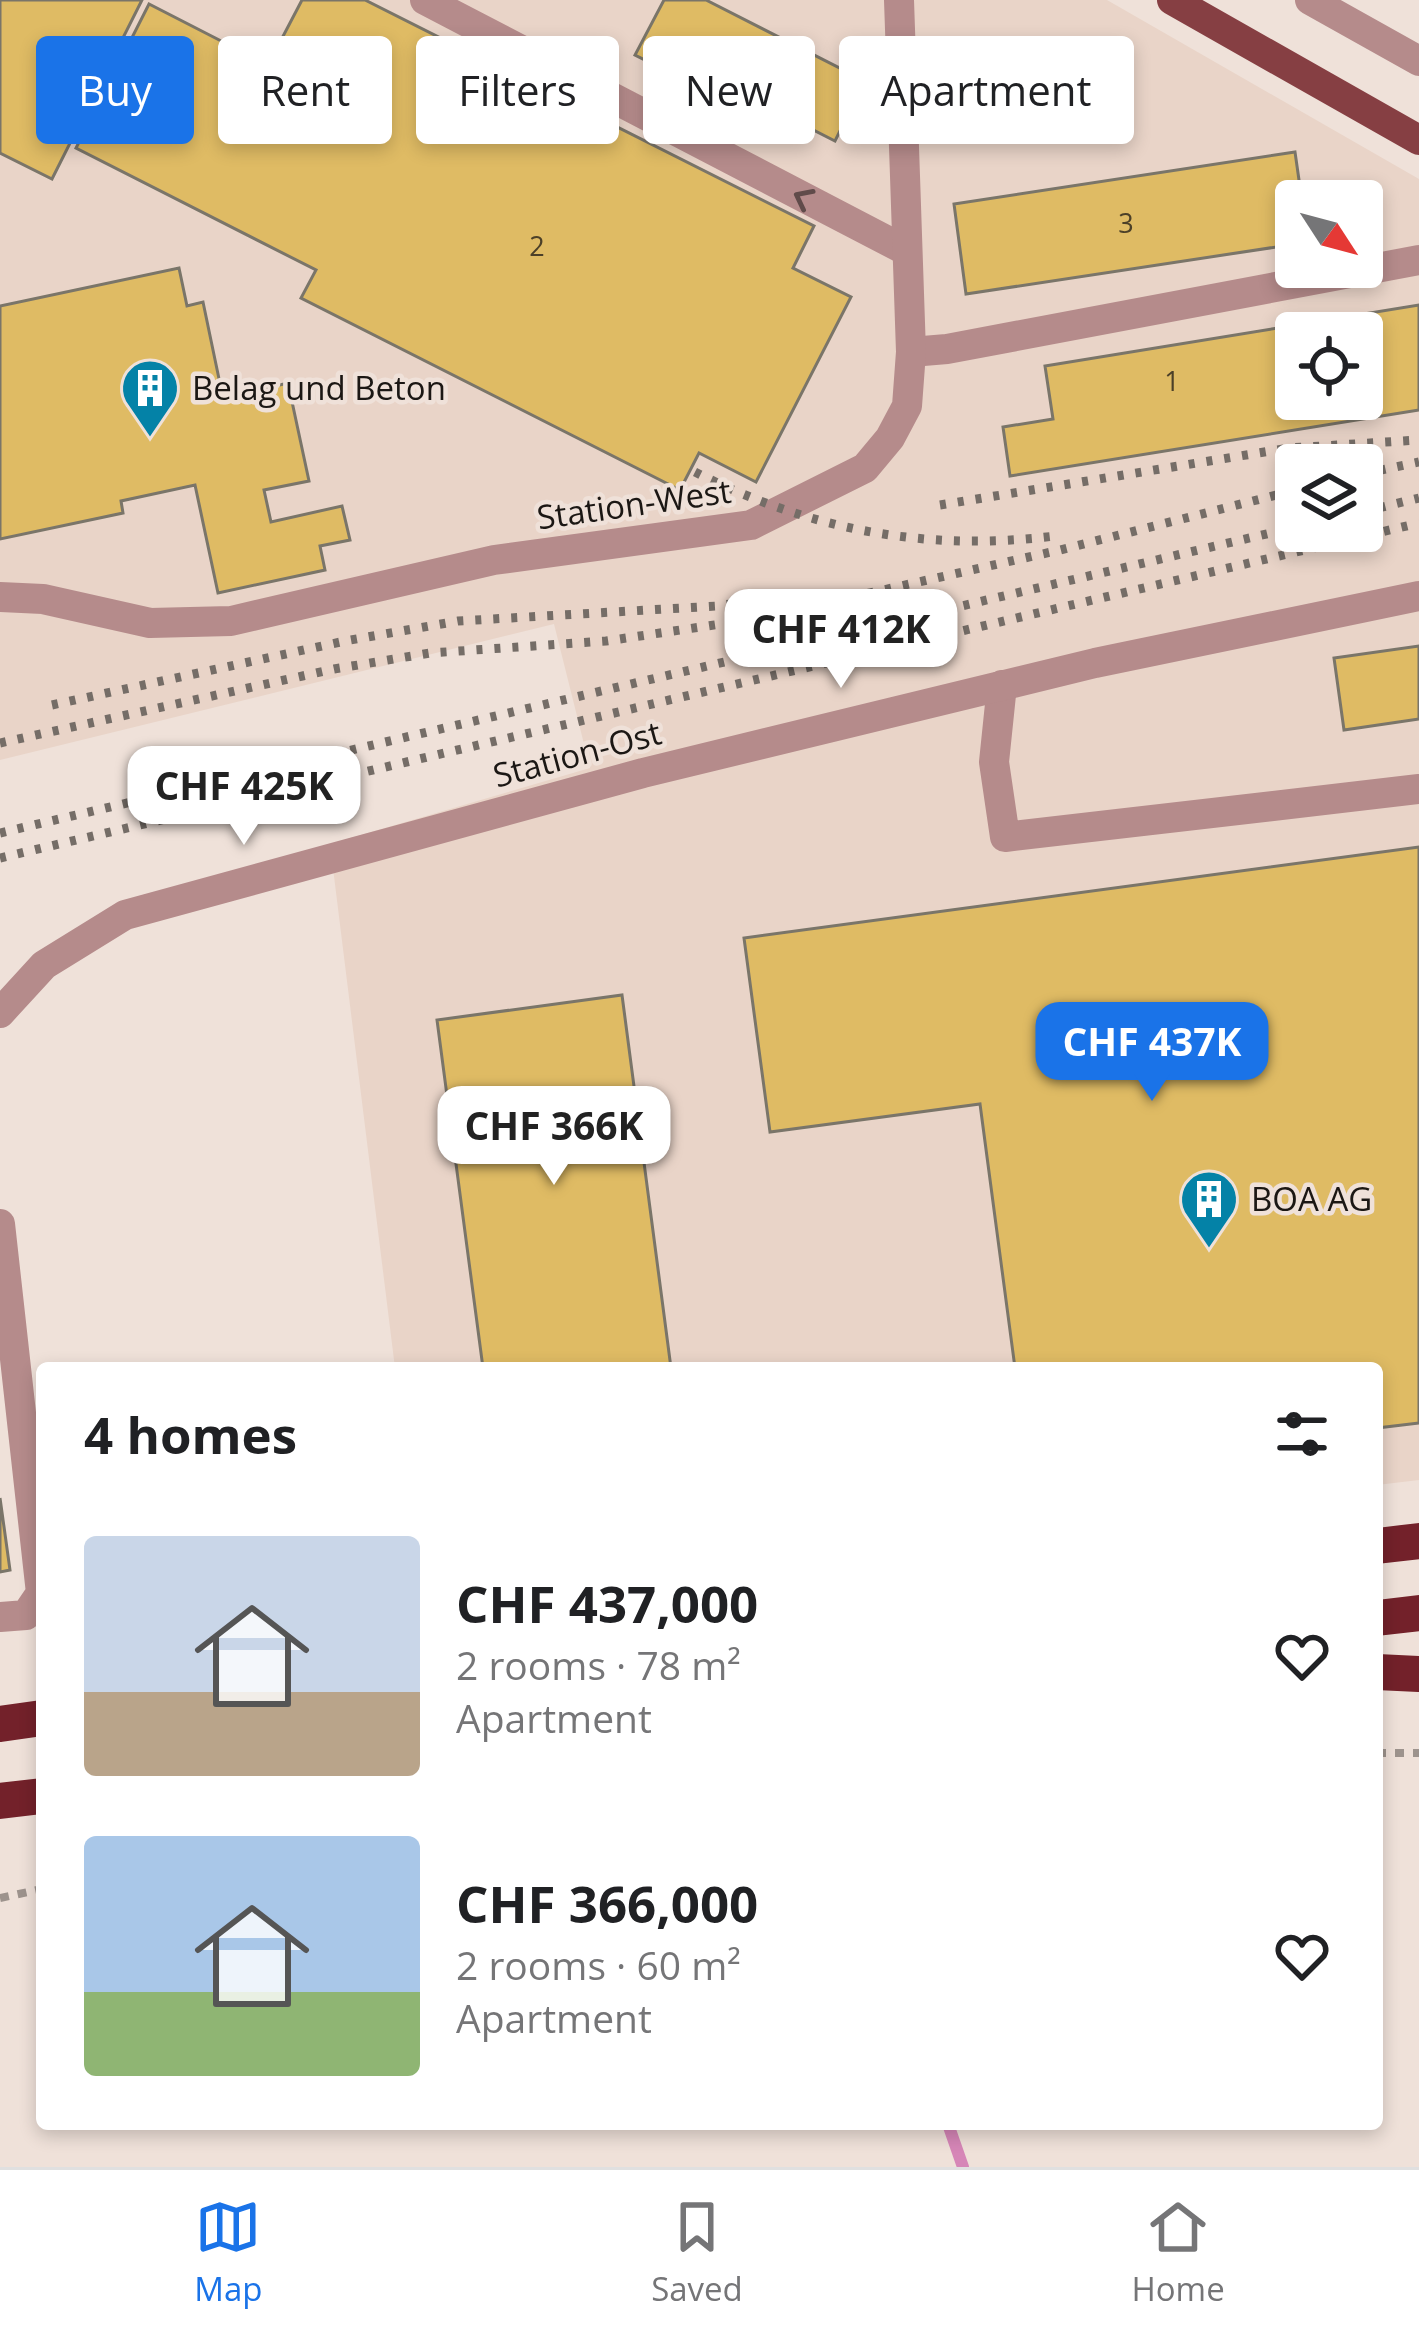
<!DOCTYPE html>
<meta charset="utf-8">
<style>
body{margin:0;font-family:"Open Sans",sans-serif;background:#f2f2f2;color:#202124;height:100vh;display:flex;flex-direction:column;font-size:45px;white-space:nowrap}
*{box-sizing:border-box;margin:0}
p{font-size:39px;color:#757577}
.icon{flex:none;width:66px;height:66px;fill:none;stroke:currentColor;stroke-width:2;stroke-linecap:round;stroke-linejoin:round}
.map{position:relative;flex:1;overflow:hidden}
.side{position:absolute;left:36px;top:1362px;width:1347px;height:768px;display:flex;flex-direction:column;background:#fff;border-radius:12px;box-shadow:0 6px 18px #0003}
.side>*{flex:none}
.guide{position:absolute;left:36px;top:36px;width:1347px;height:108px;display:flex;gap:24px}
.needle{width:78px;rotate:126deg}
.controls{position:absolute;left:1275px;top:180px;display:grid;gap:24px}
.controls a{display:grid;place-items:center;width:108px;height:108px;border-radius:12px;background:#fff;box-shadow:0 6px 18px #0003;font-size:60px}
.price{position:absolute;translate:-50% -102px;padding:0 27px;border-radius:24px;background:#fff;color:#222;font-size:39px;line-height:78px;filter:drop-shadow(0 3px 6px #0008)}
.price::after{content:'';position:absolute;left:50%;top:72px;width:36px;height:27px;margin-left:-18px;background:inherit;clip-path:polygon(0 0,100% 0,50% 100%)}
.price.selected{background:#1a73e8;color:#fff}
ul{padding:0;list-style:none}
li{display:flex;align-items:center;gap:36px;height:300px;padding:0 48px}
li span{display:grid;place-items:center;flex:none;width:336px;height:240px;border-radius:12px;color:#555}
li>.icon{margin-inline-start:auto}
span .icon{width:144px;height:144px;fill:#fffc;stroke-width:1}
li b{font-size:51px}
h2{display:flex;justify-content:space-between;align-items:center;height:144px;padding:0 48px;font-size:51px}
.chip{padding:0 42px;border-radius:12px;background:#fff;box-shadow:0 6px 18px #0003;font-size:42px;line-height:108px}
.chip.selected{background:#1a73e8;color:#fff}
.dock{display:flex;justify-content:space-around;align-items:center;height:168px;border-top:3px solid #e0e0e0;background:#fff;font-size:33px;color:#757577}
.dock a{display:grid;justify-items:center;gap:6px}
.dock .selected{color:#1a73e8}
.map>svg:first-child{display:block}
.built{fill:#e9d4c8;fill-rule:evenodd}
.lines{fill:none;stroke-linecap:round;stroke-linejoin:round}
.stream{stroke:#d686b7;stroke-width:12}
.building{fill:#dfbb64;stroke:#7a7569;stroke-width:3;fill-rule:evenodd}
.path{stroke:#9d938d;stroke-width:8;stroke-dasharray:9 9;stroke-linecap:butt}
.minor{stroke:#b58b8b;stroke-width:30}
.major{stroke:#863f43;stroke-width:30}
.highway{stroke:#73212a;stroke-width:36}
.rail{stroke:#756d67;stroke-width:9;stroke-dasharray:6 12;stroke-linecap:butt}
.oneway{stroke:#604b4a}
.labels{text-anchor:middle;stroke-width:9;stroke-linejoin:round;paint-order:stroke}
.number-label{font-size:27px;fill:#4c4028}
.poi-label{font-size:33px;fill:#1b1714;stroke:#efe1d9;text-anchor:start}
.street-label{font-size:33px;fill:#1b1714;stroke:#efe1d9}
</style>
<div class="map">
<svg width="1419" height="2167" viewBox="0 0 1419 2167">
<rect width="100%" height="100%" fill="#efe1d9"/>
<path class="built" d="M 0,0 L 1107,0 L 1419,179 L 1419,1480 L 1377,1485 L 1377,1368 L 395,1368 L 330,844 L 590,768 L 554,624 L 0,760 ZM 1296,201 L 1362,201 L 1362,267 L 1296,267 ZM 1296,333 L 1362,333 L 1362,399 L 1296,399 ZM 1296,465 L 1362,465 L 1362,531 L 1296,531 Z"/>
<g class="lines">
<path class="stream" d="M 948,2124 L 963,2167"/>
</g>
<g class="building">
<path d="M 0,0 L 142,0 L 52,179 L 0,153 Z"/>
<path d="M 302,0 L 365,0 L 814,226 L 793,268 L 851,297 L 756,482 L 699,453 L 680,490 L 301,298 L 316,270 L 76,148 L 149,4 L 268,65 Z"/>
<path d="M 664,0 L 706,0 L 865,81 L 835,141 L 688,66 L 681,78 L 635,55 Z"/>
<path d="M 1295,152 L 1302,201 L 1296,201 L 1296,244 L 966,294 L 954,204 Z"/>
<path d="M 179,268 L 187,306 L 203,302 L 223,398 L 288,383 L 309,481 L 264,490 L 271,522 L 342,506 L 350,540 L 320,546 L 325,570 L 218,593 L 195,485 L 121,501 L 123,513 L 0,539 L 0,306 Z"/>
<path d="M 1419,305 L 1419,410 L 1010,476 L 1003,427 L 1053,419 L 1045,366 ZM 1296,333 L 1362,333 L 1362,399 L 1296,399 Z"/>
<path d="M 1419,646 L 1419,719 L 1344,730 L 1334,658 Z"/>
<path d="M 1419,847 L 1419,1423 L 1377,1428 L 1377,1368 L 1015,1368 L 980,1104 L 770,1132 L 744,938 Z"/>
<path d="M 622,995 L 671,1368 L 483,1368 L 437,1020 Z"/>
<path d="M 0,1498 L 10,1570 L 0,1572 Z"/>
</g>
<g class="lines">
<g class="path">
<path d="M 1377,1753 L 1419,1753"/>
<path d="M 0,1898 L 42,1889"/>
</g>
<g class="minor">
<path d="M 425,0 L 907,251"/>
<path d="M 1310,0 L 1419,61"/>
<path d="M 911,352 L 947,349 L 1419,260"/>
<path d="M 0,597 L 43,599 L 150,623 L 231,621 L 494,560 L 751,525 L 865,468 L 890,438 L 907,406 L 911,352 L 899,0"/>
<path d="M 1002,685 L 994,762 L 1005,837 L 1419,789"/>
<path d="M 0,1013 L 44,965 L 125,915 L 643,773 L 1095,663 L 1419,596"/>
<path d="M 0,1224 L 41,1593 L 26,1615 L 0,1617"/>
</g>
<path class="major" d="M 1172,0 L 1419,140"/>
<g class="highway">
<path d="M 1377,1546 L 1419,1541"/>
<path d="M 1377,1618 L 1419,1613"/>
<path d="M 1377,1672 L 1419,1674"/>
<path d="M 0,1724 L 42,1718"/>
<path d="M 0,1801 L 42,1796"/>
</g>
<g class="rail">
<path d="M 695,472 C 810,530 927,552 1055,536"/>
<path d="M 1362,474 L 1419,462"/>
<path d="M 940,505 L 1289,448 L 1419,440"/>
<path d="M 1362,512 L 1419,498"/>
<path d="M 52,705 L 345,641 L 458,621 L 717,606 L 792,595"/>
<path d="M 0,743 L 334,669 L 430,653 L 606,641 L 755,619 L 1060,550 L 1296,490"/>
<path d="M 0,833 L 1296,527"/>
<path d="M 0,858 L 1419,523"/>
</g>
</g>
<defs><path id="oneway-chevron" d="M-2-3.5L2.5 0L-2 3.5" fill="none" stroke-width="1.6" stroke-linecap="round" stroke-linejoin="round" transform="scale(3)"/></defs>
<use class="oneway" href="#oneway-chevron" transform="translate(803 198) rotate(-153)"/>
<defs>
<symbol id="building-pin" viewBox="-11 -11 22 30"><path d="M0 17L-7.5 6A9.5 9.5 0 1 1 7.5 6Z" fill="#0482a7" stroke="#efe1d9"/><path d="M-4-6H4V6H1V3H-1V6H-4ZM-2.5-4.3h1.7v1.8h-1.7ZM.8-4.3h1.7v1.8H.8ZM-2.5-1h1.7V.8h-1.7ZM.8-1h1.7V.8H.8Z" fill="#fff"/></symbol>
</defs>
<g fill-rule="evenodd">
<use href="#building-pin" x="117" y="355" width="66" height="90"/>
<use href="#building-pin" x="1176" y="1166" width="66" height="90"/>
</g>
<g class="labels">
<g class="number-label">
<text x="1126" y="233">3</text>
<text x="537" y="256">2</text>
<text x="1172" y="391">1</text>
</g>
<g class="poi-label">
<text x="192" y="400">Belag und Beton</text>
<text x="1251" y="1211">BOA AG</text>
</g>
<g class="street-label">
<text transform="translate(634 504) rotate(-8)" y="12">Station-West</text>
<text transform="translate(577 754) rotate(-15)" y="12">Station-Ost</text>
</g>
</g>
</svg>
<div class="controls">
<a><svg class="needle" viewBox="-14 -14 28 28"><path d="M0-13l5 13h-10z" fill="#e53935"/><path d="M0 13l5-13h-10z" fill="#757577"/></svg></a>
<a><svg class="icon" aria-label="locate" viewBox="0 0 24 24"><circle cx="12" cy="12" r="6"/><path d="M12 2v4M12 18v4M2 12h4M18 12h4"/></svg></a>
<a><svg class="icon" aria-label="layers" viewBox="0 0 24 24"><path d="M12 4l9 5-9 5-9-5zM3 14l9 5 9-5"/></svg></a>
</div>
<b class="price" style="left:841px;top:691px">CHF 412K</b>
<b class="price" style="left:244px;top:848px">CHF 425K</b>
<b class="price selected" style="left:1152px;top:1104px">CHF 437K</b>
<b class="price" style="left:554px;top:1188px">CHF 366K</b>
<div class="guide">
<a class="chip selected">Buy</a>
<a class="chip">Rent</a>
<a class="chip">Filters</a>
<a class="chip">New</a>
<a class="chip">Apartment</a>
</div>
<section class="side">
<h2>4 homes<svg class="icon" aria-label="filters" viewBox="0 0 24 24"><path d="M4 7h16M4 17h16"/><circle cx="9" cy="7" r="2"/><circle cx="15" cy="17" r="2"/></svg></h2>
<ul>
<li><span style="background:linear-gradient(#c9d6e8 65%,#b9a48a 0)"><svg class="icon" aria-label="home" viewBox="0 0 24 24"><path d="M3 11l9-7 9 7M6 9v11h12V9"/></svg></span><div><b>CHF 437,000</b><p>2 rooms · 78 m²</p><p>Apartment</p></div><svg class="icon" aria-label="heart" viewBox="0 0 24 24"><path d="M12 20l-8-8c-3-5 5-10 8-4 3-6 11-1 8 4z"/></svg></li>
<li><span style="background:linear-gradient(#a9c7e8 65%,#8fb573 0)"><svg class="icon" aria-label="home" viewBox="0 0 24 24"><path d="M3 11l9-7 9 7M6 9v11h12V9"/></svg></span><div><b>CHF 366,000</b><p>2 rooms · 60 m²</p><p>Apartment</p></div><svg class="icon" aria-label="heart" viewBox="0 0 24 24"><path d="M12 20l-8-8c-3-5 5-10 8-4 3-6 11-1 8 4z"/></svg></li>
</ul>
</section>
</div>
<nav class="dock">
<a class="selected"><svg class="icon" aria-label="map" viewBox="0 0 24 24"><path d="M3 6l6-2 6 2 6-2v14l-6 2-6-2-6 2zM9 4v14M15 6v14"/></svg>Map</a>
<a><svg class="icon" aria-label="saved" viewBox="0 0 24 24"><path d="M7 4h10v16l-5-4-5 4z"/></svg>Saved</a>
<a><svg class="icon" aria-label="home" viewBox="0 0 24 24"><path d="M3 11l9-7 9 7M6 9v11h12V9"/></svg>Home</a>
</nav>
